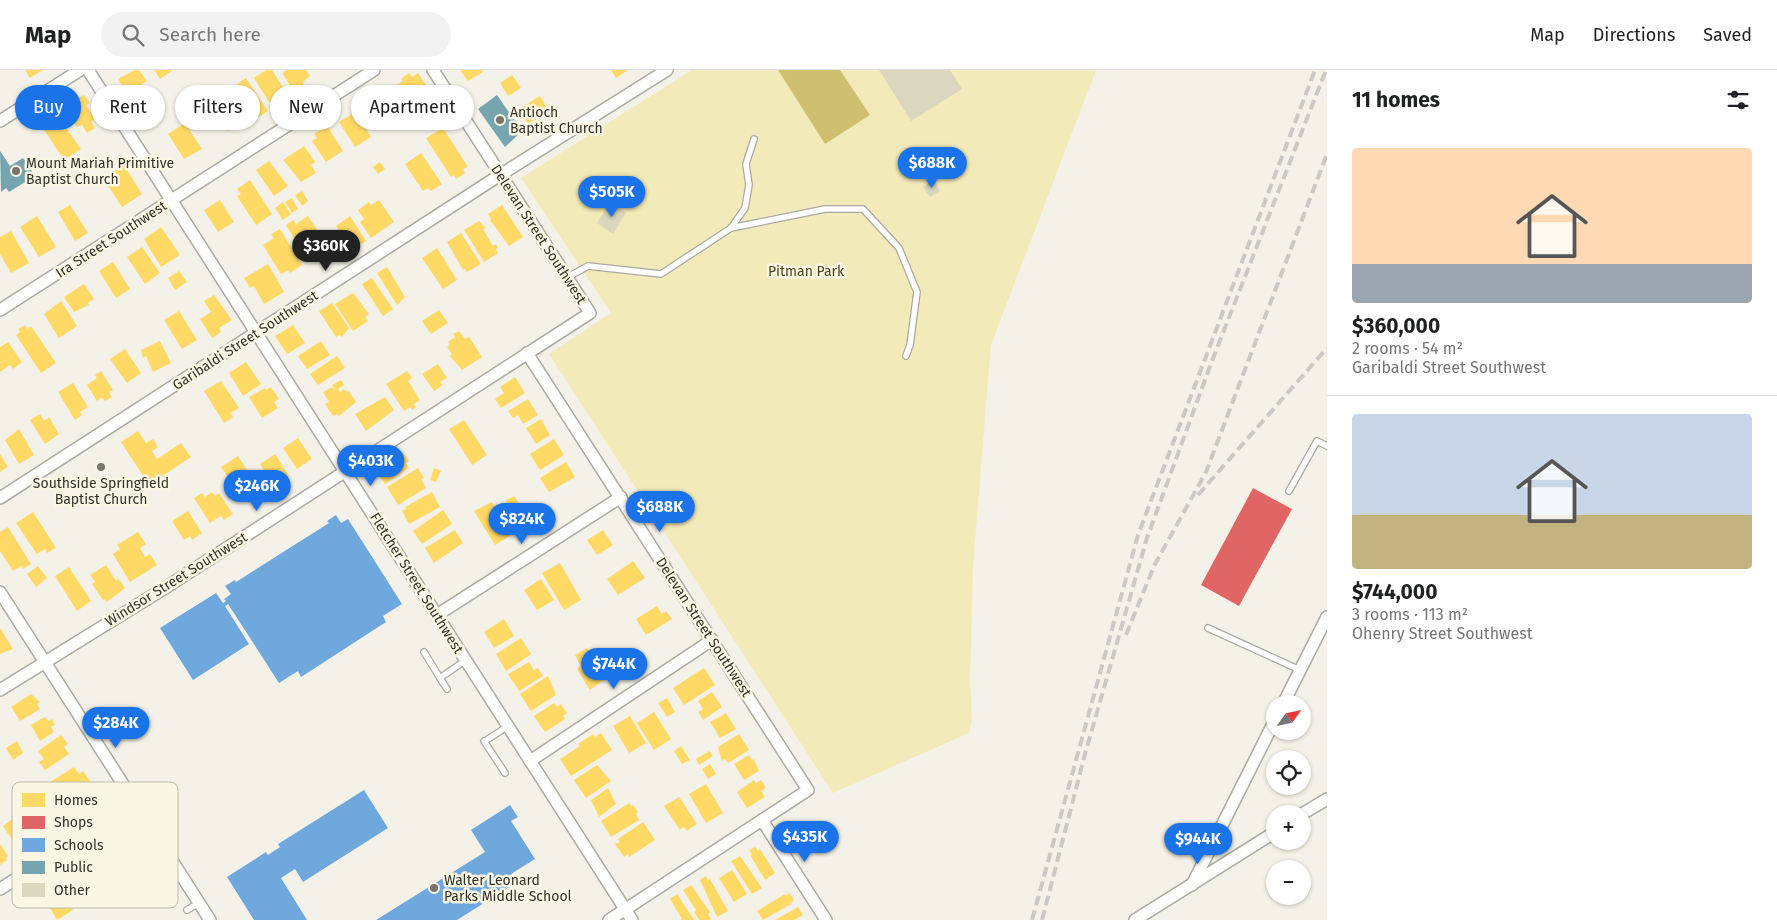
<!DOCTYPE html>
<meta charset="utf-8">
<style>
body{margin:0;font-family:"Fira Sans",sans-serif;background:#f2f2f2;color:#202124;height:100vh;display:flex;flex-direction:column;font-size:19px;white-space:nowrap}
*{box-sizing:border-box;margin:0}
p{font-size:16px;color:#757577}
.icon{flex:none;width:28px;height:28px;fill:none;stroke:currentColor;stroke-width:2;stroke-linecap:round;stroke-linejoin:round}
.map{position:relative;flex:1;overflow:hidden}
.side{display:flex;flex-direction:column;background:#fff;width:450px}
.side>*{flex:none}
.banner{position:absolute;left:15px;top:15px;width:475px;height:45px;display:flex;gap:10px}
.needle{width:32px;rotate:57deg}
.tools{position:absolute;left:1266px;top:625px;display:grid;gap:10px}
.tools a{display:grid;place-items:center;width:45px;height:45px;border-radius:50%;background:#fff;box-shadow:0 1px 4px #0004;font-size:25px}
.price{position:absolute;translate:-50% -42px;padding:0 11px;border-radius:18px;background:#1a73e8;color:#fff;font-size:16px;line-height:32px;filter:drop-shadow(0 1px 2px #0008)}
.price::after{content:'';position:absolute;left:50%;top:30px;width:15px;height:11px;margin-left:-8px;background:inherit;clip-path:polygon(0 0,100% 0,50% 100%)}
.price.selected{background:#222;color:#fff}
ul{padding:0;list-style:none}
li{display:grid;align-content:center;gap:10px;height:265px;padding:0 25px}
li+li{border-top:1px solid #e0e0e0}
li span{display:grid;place-items:center;height:155px;border-radius:5px;color:#555}
li>.icon{margin-inline-start:auto}
span .icon{width:90px;height:90px;fill:#fffc;stroke-width:1}
li b{font-size:21px}
h2{display:flex;justify-content:space-between;align-items:center;height:60px;padding:0 25px;font-size:21px}
.tag{padding:0 18px;border-radius:22px;background:#fff;box-shadow:0 1px 4px #0004;font-size:18px;line-height:45px}
.tag.selected{background:#1a73e8;color:#fff}
header{display:flex;align-items:center;gap:30px;box-sizing:border-box;height:70px;padding:0 25px;background:#fff;border-bottom:1px solid #e0e0e0}
header strong{font-size:24px}
nav{display:flex;gap:28px;margin-inline-start:auto;font-size:18px}
.search{width:350px;height:45px;background:#f2f2f2;display:flex;align-items:center;gap:12px;box-sizing:border-box;padding:0 18px;border-radius:28px;color:#757577;font-size:19px}
main{display:flex;flex:1;min-height:0}
.map>svg:first-child{display:block}
.green{fill:#f3eab9}
.water{fill:#cec070}
.homes{fill:#ffd966}
.shops{fill:#e06666}
.schools{fill:#6fa8dc}
.public{fill:#76a5af}
.building{fill:#dbd7be}
.lines{fill:none;stroke-linecap:round;stroke-linejoin:round}
.lane-casing{stroke:#abaaa3;stroke-width:8}
.street-casing{stroke:#abaaa3;stroke-width:14}
.lane{stroke:#fdfdfc;stroke-width:5.5}
.street{stroke:#fdfdfc;stroke-width:11}
.rail{stroke:#cac9c6;stroke-width:4;stroke-dasharray:10 5;stroke-linecap:butt}
.poi-dot{fill:#77756d;stroke:#f9f6e3;stroke-width:2}
.labels{text-anchor:middle;stroke-width:5;stroke-linejoin:round;paint-order:stroke}
.poi-label{font-size:14px;fill:#33322b;stroke:#f9f6e3;text-anchor:start}
.street-label{font-size:14px;fill:#33322b;stroke:#f9f6e3}
.park-label{font-size:14px;fill:#4d4519;stroke:#f9f6e3}
.key{fill:#f9f6e3;stroke:#bebbac;stroke-width:1}
.key-label{font-size:14px;fill:#33322b}
</style>
<header>
<strong>Map</strong>
<div class="search"><svg class="icon" aria-label="search" viewBox="0 0 24 24"><circle cx="10" cy="10" r="6"/><path d="M15 15l6 6"/></svg>Search here</div>
<nav><a>Map</a><a>Directions</a><a>Saved</a></nav>
</header>
<main>
<div class="map">
<svg width="1327" height="850" viewBox="0 0 1327 850">
<rect width="100%" height="100%" fill="#f4f2e8"/>
<path class="green" d="M 692,0 L 1096,0 L 991,275 L 973,496 L 970,609 L 972,649 L 969,663 L 833,723 L 549,284 L 611,243 L 521,108 Z"/>
<path class="water" d="M 778,0 L 840,0 L 870,45 L 825,74 Z"/>
<g class="homes">
<path d="M 25,0 L 43,0 L 30,8 Z"/>
<path d="M 135,0 L 139,0 L 147,11 L 127,23 L 118,9 Z"/>
<path d="M 154,0 L 173,0 L 160,9 Z"/>
<path d="M 266,0 L 272,0 L 286,22 L 277,30 L 276,28 L 269,32 L 254,8 Z"/>
<path d="M 287,0 L 306,0 L 310,6 L 303,12 L 304,14 L 299,17 L 298,15 L 292,18 L 282,3 Z"/>
<path d="M 460,0 L 482,0 L 483,2 L 468,11 Z"/>
<path d="M 611,0 L 628,0 L 616,8 Z"/>
<path d="M 409,3 L 412,7 L 418,3 L 426,15 L 411,25 L 408,20 L 403,23 L 405,26 L 394,33 L 404,50 L 396,55 L 392,49 L 386,53 L 368,25 L 375,17 L 377,19 L 382,16 L 386,22 L 403,11 L 401,9 Z"/>
<path d="M 512,5 L 521,18 L 508,26 L 500,13 Z"/>
<path d="M 246,8 L 268,41 L 252,51 L 240,32 L 246,28 L 237,14 Z"/>
<path d="M 84,25 L 90,33 L 86,35 L 95,49 L 91,52 L 95,58 L 87,63 L 82,55 L 77,57 L 65,38 L 71,34 L 70,32 Z"/>
<path d="M 540,26 L 549,41 L 528,54 L 519,39 Z"/>
<path d="M 234,37 L 243,51 L 236,55 L 238,58 L 227,61 L 218,47 Z"/>
<path d="M 54,41 L 81,79 L 64,90 L 41,55 L 43,53 L 40,49 Z"/>
<path d="M 355,42 L 371,67 L 355,77 L 339,52 Z"/>
<path d="M 185,53 L 202,79 L 184,89 L 168,64 Z"/>
<path d="M 327,56 L 343,81 L 326,92 L 312,71 L 317,68 L 314,64 Z"/>
<path d="M 443,58 L 468,97 L 463,99 L 465,103 L 456,109 L 454,105 L 451,107 L 426,68 Z"/>
<path d="M 304,76 L 315,92 L 311,95 L 316,103 L 301,112 L 283,90 Z"/>
<path d="M 421,83 L 442,114 L 431,121 L 428,118 L 423,121 L 405,94 Z"/>
<path d="M 269,91 L 288,116 L 274,126 L 256,100 Z"/>
<path d="M 380,92 L 385,99 L 378,104 L 373,97 Z"/>
<path d="M 124,95 L 142,124 L 122,137 L 107,114 L 116,109 L 112,103 Z"/>
<path d="M 250,110 L 272,144 L 256,155 L 237,126 L 241,124 L 237,119 Z"/>
<path d="M 302,121 L 308,131 L 302,136 L 295,125 Z"/>
<path d="M 292,128 L 298,139 L 292,143 L 285,132 Z"/>
<path d="M 220,130 L 234,152 L 218,162 L 204,140 Z"/>
<path d="M 379,130 L 394,152 L 371,168 L 360,152 L 364,149 L 358,140 L 369,132 L 371,135 Z"/>
<path d="M 283,132 L 291,144 L 283,150 L 275,138 Z"/>
<path d="M 70,135 L 88,163 L 75,171 L 58,142 Z"/>
<path d="M 502,135 L 523,167 L 509,176 L 490,150 L 491,149 L 488,144 Z"/>
<path d="M 37,146 L 56,177 L 39,187 L 20,157 Z"/>
<path d="M 308,146 L 327,175 L 320,180 L 322,183 L 309,192 L 286,155 L 293,150 L 296,154 Z"/>
<path d="M 350,146 L 366,171 L 351,180 L 336,156 Z"/>
<path d="M 479,151 L 486,158 L 483,159 L 493,176 L 496,174 L 498,177 L 496,179 L 498,183 L 484,192 L 464,160 Z"/>
<path d="M 161,157 L 180,185 L 161,197 L 144,169 Z"/>
<path d="M 280,159 L 302,195 L 290,203 L 288,200 L 281,204 L 263,175 L 274,168 L 271,164 Z"/>
<path d="M 11,161 L 29,193 L 11,203 L 0,184 L 0,167 Z"/>
<path d="M 461,163 L 481,194 L 467,202 L 465,199 L 463,200 L 447,172 Z"/>
<path d="M 142,177 L 160,203 L 145,214 L 127,187 Z"/>
<path d="M 437,178 L 457,210 L 443,219 L 422,188 Z"/>
<path d="M 113,192 L 130,219 L 116,228 L 99,201 Z"/>
<path d="M 268,194 L 284,222 L 264,234 L 254,216 L 250,218 L 244,208 Z"/>
<path d="M 387,197 L 405,227 L 397,235 L 377,203 Z"/>
<path d="M 179,201 L 187,212 L 175,220 L 168,208 Z"/>
<path d="M 372,208 L 393,239 L 383,246 L 362,214 Z"/>
<path d="M 84,214 L 94,229 L 88,233 L 89,235 L 74,242 L 64,227 Z"/>
<path d="M 353,223 L 369,244 L 365,247 L 368,251 L 353,261 L 335,234 Z"/>
<path d="M 214,225 L 232,250 L 219,258 L 221,262 L 212,268 L 200,249 L 211,242 L 204,231 Z"/>
<path d="M 61,231 L 77,256 L 59,268 L 44,244 Z"/>
<path d="M 332,233 L 349,258 L 342,267 L 340,265 L 336,267 L 319,241 Z"/>
<path d="M 439,240 L 448,253 L 431,264 L 422,251 Z"/>
<path d="M 179,241 L 197,270 L 182,279 L 164,250 Z"/>
<path d="M 25,255 L 27,259 L 31,256 L 56,293 L 41,303 L 16,265 L 20,262 L 18,259 Z"/>
<path d="M 293,255 L 305,273 L 287,284 L 275,266 Z"/>
<path d="M 459,261 L 465,269 L 469,267 L 482,287 L 462,300 L 450,286 L 452,284 L 447,277 L 450,275 L 448,272 L 455,267 L 453,264 Z"/>
<path d="M 160,271 L 171,293 L 153,302 L 146,286 L 143,288 L 141,280 Z"/>
<path d="M 321,271 L 330,285 L 307,299 L 298,286 Z"/>
<path d="M 8,272 L 22,292 L 13,299 L 10,295 L 0,302 L 0,277 Z"/>
<path d="M 125,279 L 141,303 L 127,313 L 110,289 Z"/>
<path d="M 337,286 L 345,298 L 318,315 L 310,304 Z"/>
<path d="M 246,292 L 261,314 L 243,326 L 229,303 Z"/>
<path d="M 438,294 L 447,308 L 440,312 L 443,315 L 434,321 L 422,304 Z"/>
<path d="M 101,301 L 113,320 L 109,322 L 112,327 L 105,331 L 102,327 L 97,331 L 87,315 L 97,308 L 95,305 Z"/>
<path d="M 407,301 L 412,308 L 408,311 L 420,330 L 414,334 L 416,337 L 412,340 L 410,337 L 404,341 L 386,314 Z"/>
<path d="M 515,307 L 525,323 L 501,338 L 495,329 L 504,323 L 500,317 Z"/>
<path d="M 341,310 L 344,315 L 338,319 L 340,322 L 344,319 L 347,322 L 349,321 L 356,332 L 339,346 L 337,344 L 333,346 L 325,334 L 329,332 L 323,322 L 332,317 L 336,321 L 332,315 Z"/>
<path d="M 221,311 L 239,338 L 231,343 L 233,347 L 224,353 L 204,321 Z"/>
<path d="M 73,313 L 88,337 L 80,342 L 82,345 L 75,350 L 58,322 Z"/>
<path d="M 271,317 L 279,329 L 274,332 L 278,338 L 262,348 L 249,327 L 265,318 L 266,320 Z"/>
<path d="M 385,327 L 394,340 L 366,361 L 355,344 Z"/>
<path d="M 528,329 L 538,345 L 523,354 L 518,345 L 513,348 L 508,341 Z"/>
<path d="M 40,344 L 44,351 L 49,347 L 59,364 L 45,374 L 30,350 Z"/>
<path d="M 541,349 L 550,365 L 536,374 L 526,358 Z"/>
<path d="M 464,350 L 487,385 L 472,395 L 449,359 Z"/>
<path d="M 19,359 L 34,385 L 19,394 L 5,370 Z"/>
<path d="M 138,361 L 146,373 L 153,369 L 158,377 L 152,381 L 157,389 L 181,373 L 191,387 L 149,415 L 121,372 Z"/>
<path d="M 298,368 L 312,389 L 297,399 L 283,378 Z"/>
<path d="M 554,369 L 564,385 L 540,400 L 530,384 Z"/>
<path d="M 403,383 L 409,391 L 406,393 L 409,398 L 385,414 L 376,400 Z"/>
<path d="M 0,384 L 8,397 L 0,402 Z"/>
<path d="M 275,384 L 289,406 L 274,415 L 260,394 Z"/>
<path d="M 238,386 L 257,415 L 240,426 L 221,397 Z"/>
<path d="M 566,392 L 575,407 L 549,422 L 540,408 Z"/>
<path d="M 418,398 L 424,408 L 421,409 L 426,418 L 398,435 L 387,417 Z"/>
<path d="M 434,398 L 441,401 L 436,412 L 430,410 Z"/>
<path d="M 212,422 L 215,426 L 219,423 L 233,444 L 224,450 L 221,446 L 210,453 L 194,428 L 202,423 L 205,427 Z"/>
<path d="M 432,422 L 440,437 L 409,454 L 402,441 L 406,439 L 405,437 Z"/>
<path d="M 514,426 L 532,451 L 530,453 L 531,455 L 526,458 L 525,456 L 515,462 L 503,442 L 508,438 L 506,430 Z"/>
<path d="M 492,432 L 513,464 L 495,475 L 474,441 Z"/>
<path d="M 443,440 L 452,454 L 422,474 L 413,461 Z"/>
<path d="M 188,441 L 202,463 L 192,470 L 190,466 L 184,470 L 172,451 Z"/>
<path d="M 33,442 L 56,478 L 47,483 L 45,479 L 37,484 L 16,453 Z"/>
<path d="M 8,457 L 31,494 L 23,499 L 21,496 L 13,501 L 0,481 L 0,462 Z"/>
<path d="M 455,460 L 463,473 L 434,493 L 425,478 Z"/>
<path d="M 603,460 L 613,475 L 597,485 L 587,470 Z"/>
<path d="M 138,462 L 146,474 L 140,478 L 145,487 L 150,484 L 157,495 L 130,512 L 113,484 L 120,479 L 117,475 Z"/>
<path d="M 633,491 L 645,508 L 618,525 L 607,509 Z"/>
<path d="M 560,493 L 581,530 L 564,540 L 542,503 Z"/>
<path d="M 106,495 L 116,511 L 119,509 L 125,518 L 107,532 L 105,529 L 103,530 L 92,514 L 95,512 L 90,505 Z"/>
<path d="M 38,496 L 47,508 L 36,517 L 27,504 Z"/>
<path d="M 69,497 L 91,531 L 77,541 L 55,506 Z"/>
<path d="M 541,509 L 554,530 L 537,540 L 524,520 Z"/>
<path d="M 657,536 L 662,544 L 666,541 L 672,549 L 646,565 L 636,549 Z"/>
<path d="M 504,549 L 514,566 L 494,578 L 484,562 Z"/>
<path d="M 0,558 L 13,579 L 0,584 Z"/>
<path d="M 521,568 L 531,584 L 506,601 L 496,584 Z"/>
<path d="M 587,578 L 606,608 L 590,620 L 577,599 L 581,596 L 575,585 Z"/>
<path d="M 638,591 L 643,599 L 636,603 L 631,595 Z"/>
<path d="M 529,592 L 534,600 L 538,598 L 543,606 L 519,621 L 508,604 Z"/>
<path d="M 704,598 L 715,615 L 684,635 L 673,618 Z"/>
<path d="M 548,606 L 556,625 L 531,641 L 520,624 Z"/>
<path d="M 712,622 L 722,637 L 703,650 L 698,642 L 703,639 L 698,631 Z"/>
<path d="M 31,624 L 40,632 L 37,634 L 40,639 L 20,651 L 11,637 Z"/>
<path d="M 667,628 L 675,642 L 667,647 L 658,633 Z"/>
<path d="M 554,633 L 557,637 L 561,634 L 567,643 L 563,646 L 565,649 L 545,662 L 534,646 Z"/>
<path d="M 654,642 L 671,669 L 654,680 L 637,653 Z"/>
<path d="M 726,643 L 736,659 L 720,668 L 710,652 Z"/>
<path d="M 630,646 L 646,673 L 629,683 L 613,656 Z"/>
<path d="M 45,647 L 48,651 L 52,649 L 55,655 L 51,657 L 54,662 L 40,671 L 31,655 Z"/>
<path d="M 601,663 L 612,680 L 571,706 L 560,689 L 580,676 L 578,674 L 593,664 L 595,667 Z"/>
<path d="M 739,664 L 749,680 L 728,693 L 725,689 L 722,691 L 718,677 Z"/>
<path d="M 61,665 L 68,674 L 64,677 L 69,684 L 45,700 L 39,692 L 44,689 L 38,681 Z"/>
<path d="M 17,671 L 23,683 L 13,690 L 6,678 Z"/>
<path d="M 681,676 L 690,690 L 682,694 L 674,681 Z"/>
<path d="M 709,681 L 713,686 L 699,695 L 696,689 Z"/>
<path d="M 749,685 L 752,690 L 754,689 L 759,701 L 744,710 L 734,694 Z"/>
<path d="M 710,694 L 716,704 L 708,709 L 702,699 Z"/>
<path d="M 597,695 L 611,711 L 586,728 L 574,710 Z"/>
<path d="M 74,697 L 79,704 L 83,701 L 92,714 L 81,721 L 78,718 L 57,731 L 47,714 Z"/>
<path d="M 754,710 L 756,713 L 761,710 L 766,718 L 761,721 L 765,727 L 747,738 L 737,722 Z"/>
<path d="M 706,714 L 723,743 L 706,753 L 689,724 Z"/>
<path d="M 608,718 L 616,734 L 599,747 L 591,730 Z"/>
<path d="M 679,727 L 697,754 L 687,761 L 684,757 L 680,760 L 664,736 Z"/>
<path d="M 629,733 L 631,736 L 633,735 L 638,742 L 636,744 L 639,750 L 611,767 L 601,751 Z"/>
<path d="M 15,747 L 34,774 L 27,779 L 25,777 L 19,780 L 3,756 Z"/>
<path d="M 643,752 L 655,770 L 629,787 L 628,784 L 624,787 L 615,774 L 620,772 L 618,769 Z"/>
<path d="M 0,774 L 8,786 L 6,788 L 7,790 L 0,795 Z"/>
<path d="M 755,777 L 758,781 L 760,779 L 775,803 L 765,810 L 750,785 L 752,784 L 749,780 Z"/>
<path d="M 740,786 L 762,818 L 752,824 L 731,791 Z"/>
<path d="M 732,800 L 747,824 L 734,832 L 719,808 Z"/>
<path d="M 706,806 L 708,810 L 710,809 L 728,841 L 717,847 L 700,810 Z"/>
<path d="M 55,811 L 73,840 L 57,850 L 42,824 L 48,820 L 45,817 Z"/>
<path d="M 691,815 L 710,842 L 708,844 L 711,849 L 709,850 L 699,850 L 694,842 L 696,840 L 683,820 Z"/>
<path d="M 790,823 L 794,830 L 791,834 L 763,850 L 757,841 L 785,824 L 786,826 Z"/>
<path d="M 677,824 L 694,850 L 680,850 L 682,849 L 670,829 Z"/>
<path d="M 798,837 L 803,845 L 794,850 L 775,850 Z"/>
</g>
<path class="shops" d="M 1253,418 L 1292,439 L 1239,536 L 1201,515 Z"/>
<g class="schools">
<path d="M 336,445 L 341,453 L 348,449 L 402,534 L 383,546 L 386,552 L 301,607 L 298,601 L 279,613 L 228,534 L 225,536 L 249,574 L 193,610 L 160,558 L 216,523 L 223,533 L 226,531 L 224,529 L 231,524 L 225,516 L 235,510 L 236,512 L 329,453 L 327,451 Z"/>
<path d="M 364,720 L 388,758 L 303,812 L 295,799 L 281,808 L 307,850 L 254,850 L 227,807 L 266,782 L 268,785 L 280,777 L 278,774 Z"/>
<path d="M 510,735 L 518,747 L 511,751 L 535,789 L 511,804 L 516,813 L 457,850 L 376,850 L 485,782 L 471,760 Z"/>
</g>
<g class="public">
<path d="M 497,25 L 522,61 L 505,77 L 478,39 Z"/>
<path d="M 0,81 L 10,96 L 23,88 L 35,106 L 9,122 L 6,118 L 1,122 Z"/>
</g>
<g class="building">
<path d="M 879,0 L 950,0 L 962,19 L 911,51 Z"/>
<path d="M 934,110 L 940,121 L 930,127 L 923,117 Z"/>
<path d="M 610,132 L 626,143 L 613,164 L 597,153 Z"/>
</g>
<g class="lines">
<defs>
<g id="lane">
<path d="M 731,158 L 825,139 L 863,139 L 899,178 L 917,222 L 910,275 L 906,286"/>
<path d="M 568,207 L 588,196 L 661,204 L 731,158 L 745,138 L 749,115 L 746,94 L 754,69"/>
<path d="M 1289,421 L 1317,371 L 1327,376"/>
<path d="M 1208,558 L 1300,600"/>
<path d="M 424,582 L 440,608 L 466,590"/>
<path d="M 440,608 L 447,619"/>
<path d="M 488,669 L 508,656"/>
<path d="M 484,671 L 505,703"/>
<path d="M 187,840 L 199,833"/>
</g>
<g id="street">
<path d="M 88,0 L 632,850"/>
<path d="M 0,51 L 80,0"/>
<path d="M 0,240 L 374,0"/>
<path d="M 527,283 L 808,720 L 609,850"/>
<path d="M 0,428 L 500,105 L 667,0"/>
<path d="M 0,522 L 210,850"/>
<path d="M 437,545 L 621,427"/>
<path d="M 0,620 L 168,516 L 590,243 L 433,0"/>
<path d="M 1283,634 L 1327,547"/>
<path d="M 530,691 L 712,570"/>
<path d="M 1302,744 L 1327,729"/>
<path d="M 762,750 L 826,850"/>
<path d="M 1192,815 L 1275,650"/>
<path d="M 0,819 L 134,733"/>
<path d="M 1135,850 L 1275,762"/>
</g>
</defs>
<use href="#lane" class="lane-casing"/>
<use href="#street" class="street-casing"/>
<use href="#lane" class="lane"/>
<use href="#street" class="street"/>
<g class="rail">
<path d="M 1198,425 L 1327,278"/>
<path d="M 1126,565 L 1154,496 L 1206,402 L 1327,84"/>
<path d="M 1032,850 L 1138,465 L 1315,0"/>
<path d="M 1042,850 L 1085,684 L 1147,468 L 1212,291 L 1326,0"/>
</g>
</g>
<g class="poi-dot">
<circle cx="500" cy="50" r="5"/>
<circle cx="16" cy="101" r="5"/>
<circle cx="101" cy="397" r="5"/>
<circle cx="434" cy="818" r="5"/>
</g>
<g class="labels">
<g class="poi-label">
<text x="510" y="47">Antioch<tspan x="510" dy="16">Baptist Church</tspan></text>
<text x="26" y="98">Mount Mariah Primitive<tspan x="26" dy="16">Baptist Church</tspan></text>
<text x="101" y="418" text-anchor="middle">Southside Springfield<tspan x="101" dy="16">Baptist Church</tspan></text>
<text x="444" y="815">Walter Leonard<tspan x="444" dy="16">Parks Middle School</tspan></text>
</g>
<g class="street-label">
<text transform="translate(539 164) rotate(57)" y="5">Delevan Street Southwest</text>
<text transform="translate(111 169) rotate(-33)" y="5">Ira Street Southwest</text>
<text transform="translate(245 270) rotate(-33)" y="5">Garibaldi Street Southwest</text>
<text transform="translate(176 509) rotate(-32)" y="5">Windsor Street Southwest</text>
<text transform="translate(417 513) rotate(58)" y="5">Fletcher Street Southwest</text>
<text transform="translate(704 557) rotate(57)" y="5">Delevan Street Southwest</text>
</g>
<g class="park-label">
<text x="806" y="206">Pitman Park</text>
</g>
</g>
<rect x="12" y="712" width="166" height="126" rx="8" class="key"/>
<rect x="22" y="723" width="23" height="14" fill="#ffd966"/>
<rect x="22" y="746" width="23" height="13" fill="#e06666"/>
<rect x="22" y="768" width="23" height="14" fill="#6fa8dc"/>
<rect x="22" y="791" width="23" height="13" fill="#76a5af"/>
<rect x="22" y="813" width="23" height="14" fill="#dbd7be"/>
<g class="key-label">
<text x="54" y="735">Homes</text>
<text x="54" y="757">Shops</text>
<text x="54" y="780">Schools</text>
<text x="54" y="802">Public</text>
<text x="54" y="825">Other</text>
</g>
</svg>
<div class="tools">
<a><svg class="needle" viewBox="-14 -14 28 28"><path d="M0-13l5 13h-10z" fill="#e53935"/><path d="M0 13l5-13h-10z" fill="#757577"/></svg></a>
<a><svg class="icon" aria-label="locate" viewBox="0 0 24 24"><circle cx="12" cy="12" r="6"/><path d="M12 2v4M12 18v4M2 12h4M18 12h4"/></svg></a>
<a>+</a>
<a>−</a>
</div>
<b class="price" style="left:932px;top:119px">$688K</b>
<b class="price" style="left:612px;top:148px">$505K</b>
<b class="price selected" style="left:326px;top:202px">$360K</b>
<b class="price" style="left:371px;top:417px">$403K</b>
<b class="price" style="left:257px;top:442px">$246K</b>
<b class="price" style="left:660px;top:463px">$688K</b>
<b class="price" style="left:522px;top:475px">$824K</b>
<b class="price" style="left:614px;top:620px">$744K</b>
<b class="price" style="left:116px;top:679px">$284K</b>
<b class="price" style="left:805px;top:793px">$435K</b>
<b class="price" style="left:1198px;top:795px">$944K</b>
<div class="banner">
<a class="tag selected">Buy</a>
<a class="tag">Rent</a>
<a class="tag">Filters</a>
<a class="tag">New</a>
<a class="tag">Apartment</a>
</div>
</div>
<section class="side">
<h2>11 homes<svg class="icon" aria-label="filters" viewBox="0 0 24 24"><path d="M4 7h16M4 17h16"/><circle cx="9" cy="7" r="2"/><circle cx="15" cy="17" r="2"/></svg></h2>
<ul>
<li><span style="background:linear-gradient(#ffd9b3 75%,#9aa5b1 0)"><svg class="icon" aria-label="home" viewBox="0 0 24 24"><path d="M3 11l9-7 9 7M6 9v11h12V9"/></svg></span><div><b>$360,000</b><p>2 rooms · 54 m²</p><p>Garibaldi Street Southwest</p></div></li>
<li><span style="background:linear-gradient(#c9d6e8 65%,#c2b280 0)"><svg class="icon" aria-label="home" viewBox="0 0 24 24"><path d="M3 11l9-7 9 7M6 9v11h12V9"/></svg></span><div><b>$744,000</b><p>3 rooms · 113 m²</p><p>Ohenry Street Southwest</p></div></li>
</ul>
</section>
</main>
